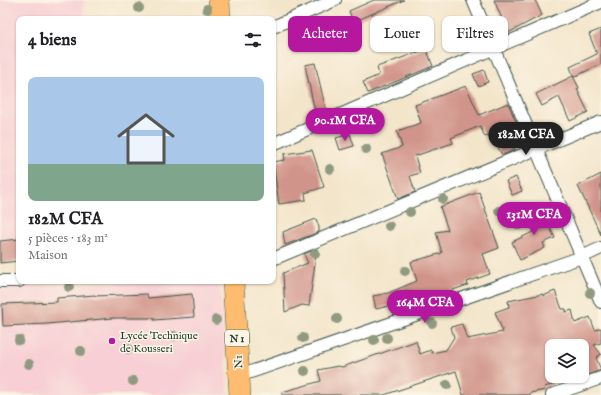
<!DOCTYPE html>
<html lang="fr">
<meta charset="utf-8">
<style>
body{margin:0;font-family:"IM FELL English",serif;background:#f2f2f2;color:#202124;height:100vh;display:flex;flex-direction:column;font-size:15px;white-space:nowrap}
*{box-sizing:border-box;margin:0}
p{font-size:13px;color:#757577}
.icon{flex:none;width:22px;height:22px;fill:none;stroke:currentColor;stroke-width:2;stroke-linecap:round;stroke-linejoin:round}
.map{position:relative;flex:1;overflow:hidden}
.sheet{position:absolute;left:16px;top:16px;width:260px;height:268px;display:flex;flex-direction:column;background:#fff;border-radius:8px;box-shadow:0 1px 3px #0004}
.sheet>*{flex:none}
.top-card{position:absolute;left:288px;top:16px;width:253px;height:36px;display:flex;gap:8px}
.buttons{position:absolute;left:545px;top:339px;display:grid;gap:8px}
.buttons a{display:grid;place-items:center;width:44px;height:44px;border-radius:8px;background:#fff;box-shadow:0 1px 3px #0004;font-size:20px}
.price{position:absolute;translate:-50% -34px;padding:0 9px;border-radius:14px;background:#b5179e;color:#fff;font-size:13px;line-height:26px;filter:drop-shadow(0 1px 2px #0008)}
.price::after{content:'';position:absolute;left:50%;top:24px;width:12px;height:9px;margin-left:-6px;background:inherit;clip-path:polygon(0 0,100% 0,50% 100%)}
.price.active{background:#222;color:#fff}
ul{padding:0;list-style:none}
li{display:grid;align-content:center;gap:8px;height:212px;padding:0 12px}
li+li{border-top:1px solid #e0e0e0}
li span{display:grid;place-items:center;height:124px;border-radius:8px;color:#555}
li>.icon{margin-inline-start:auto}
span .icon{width:72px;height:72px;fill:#fffc;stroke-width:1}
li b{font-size:17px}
h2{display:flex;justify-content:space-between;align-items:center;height:48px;padding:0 12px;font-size:17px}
.chip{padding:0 14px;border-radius:8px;background:#fff;box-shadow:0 1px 3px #0004;font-size:14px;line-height:36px}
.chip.active{background:#b5179e;color:#fff}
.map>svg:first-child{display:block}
.built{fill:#f7cfd4}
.building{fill:#d1948a}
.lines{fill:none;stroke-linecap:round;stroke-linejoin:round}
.minor-casing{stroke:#3f564a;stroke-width:14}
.trunk-casing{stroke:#3f564a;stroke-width:22}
.minor{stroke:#fff;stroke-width:12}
.trunk{stroke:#febc70;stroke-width:21}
.tree{fill:#8f9a80}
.poi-dot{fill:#b5179e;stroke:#fcf5e5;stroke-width:1.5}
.labels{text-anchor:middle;stroke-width:3;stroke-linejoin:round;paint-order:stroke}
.shield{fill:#fcf5e5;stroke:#617469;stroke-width:1}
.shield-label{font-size:10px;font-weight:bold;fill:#1f3d34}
.poi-label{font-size:11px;fill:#1f3d34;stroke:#fcf5e5;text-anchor:start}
.street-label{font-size:11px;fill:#1f3d34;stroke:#fcf5e5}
</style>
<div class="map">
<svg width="601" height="395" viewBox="0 0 601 395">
<rect width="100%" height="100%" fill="#fcf5e5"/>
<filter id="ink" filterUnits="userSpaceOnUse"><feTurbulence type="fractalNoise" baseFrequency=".025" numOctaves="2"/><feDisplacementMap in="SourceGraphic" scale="8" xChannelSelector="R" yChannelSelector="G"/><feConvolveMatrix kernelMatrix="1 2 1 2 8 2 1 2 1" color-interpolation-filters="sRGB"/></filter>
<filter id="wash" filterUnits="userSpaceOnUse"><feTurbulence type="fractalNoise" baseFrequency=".012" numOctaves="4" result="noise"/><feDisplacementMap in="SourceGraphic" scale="16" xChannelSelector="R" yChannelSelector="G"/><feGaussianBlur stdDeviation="0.9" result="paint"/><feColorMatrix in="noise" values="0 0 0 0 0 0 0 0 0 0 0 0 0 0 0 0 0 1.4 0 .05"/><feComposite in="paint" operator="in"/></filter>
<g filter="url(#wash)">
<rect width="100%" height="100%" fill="#f3e5ca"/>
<g class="built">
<path d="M 0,0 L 83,0 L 84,19 L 19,19 L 19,261 L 0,263 Z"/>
<path d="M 165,281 L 220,281 L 228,395 L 0,395 L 0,287 Z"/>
</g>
<g id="blocks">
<g class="building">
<path d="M 374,0 L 404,0 L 353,22 L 349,11 Z"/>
<path d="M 494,0 L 535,0 L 542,15 L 508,33 Z"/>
<path d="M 601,29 L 601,64 L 574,77 L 570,67 L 597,54 L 589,34 Z"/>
<path d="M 426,49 L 433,66 L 368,93 L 363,82 L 379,75 L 377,67 Z"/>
<path d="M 315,63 L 326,110 L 315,112 L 305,65 Z"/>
<path d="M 484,70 L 488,82 L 478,86 L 473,74 Z"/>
<path d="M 573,76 L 579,88 L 577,89 L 588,112 L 570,121 L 559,97 L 542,106 L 536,94 Z"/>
<path d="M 466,86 L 479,115 L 508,103 L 516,122 L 507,126 L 508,129 L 505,130 L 515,150 L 502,155 L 491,134 L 485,137 L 480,126 L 451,138 L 453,143 L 415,156 L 420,173 L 410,176 L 415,192 L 398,199 L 382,154 L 402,147 L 397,131 L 421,123 L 415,105 Z"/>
<path d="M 350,134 L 354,146 L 340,150 L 336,138 Z"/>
<path d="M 312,150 L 324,187 L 305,193 L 306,200 L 279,204 L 273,162 L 285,160 L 284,154 Z"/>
<path d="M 601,174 L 601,235 L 578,186 Z"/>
<path d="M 516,177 L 522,191 L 512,195 L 506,181 Z"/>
<path d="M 479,192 L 499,248 L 483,254 L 490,274 L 467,282 L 468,285 L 425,299 L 410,304 L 409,302 L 395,308 L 393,305 L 376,309 L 373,296 L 388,293 L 417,281 L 411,262 L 442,253 L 436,232 L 448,230 L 440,207 Z"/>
<path d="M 539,206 L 555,238 L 543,243 L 545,248 L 520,260 L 512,242 L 537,230 L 528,211 Z"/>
<path d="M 316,219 L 319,227 L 319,232 L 285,245 L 283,232 Z"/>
<path d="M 19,239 L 19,261 L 0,263 L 0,241 Z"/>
<path d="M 317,249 L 309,306 L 302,305 L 285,312 L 283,273 L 308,263 L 304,254 Z"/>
<path d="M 555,291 L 562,309 L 566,309 L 566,312 L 572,310 L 575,323 L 590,317 L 595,330 L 601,328 L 601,343 L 594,345 L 601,354 L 596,358 L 601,370 L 582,377 L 582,346 L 552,346 L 552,385 L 544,387 L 545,390 L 530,393 L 530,395 L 463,395 L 456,371 L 384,395 L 282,395 L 282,392 L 321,381 L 318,370 L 338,366 L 342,367 L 416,341 L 420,354 L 431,350 L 432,353 L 446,350 L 454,337 L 451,327 L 462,324 L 467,339 L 503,332 L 495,312 L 509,307 L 508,301 L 543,294 L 543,296 Z"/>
<path d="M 147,294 L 148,298 L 192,294 L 194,317 L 154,320 L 154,318 L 113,318 L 47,324 L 3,326 L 2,304 L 57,302 L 57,298 L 95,295 L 95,296 Z"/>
</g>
</g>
</g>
<g filter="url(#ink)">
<use href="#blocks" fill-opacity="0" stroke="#3f564a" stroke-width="1"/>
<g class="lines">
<defs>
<g id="minor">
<path d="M 473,0 L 601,302"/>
<path d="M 273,27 L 335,0"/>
<path d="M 273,144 L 601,2"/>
<path d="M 273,259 L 601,122"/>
<path d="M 0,281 L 19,281"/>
<path d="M 239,376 L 582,257 L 601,248"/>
<path d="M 552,395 L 601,378"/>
</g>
<g id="trunk">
<path d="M 219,0 L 220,19"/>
<path d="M 233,281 L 240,395"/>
</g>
</defs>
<use href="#minor" class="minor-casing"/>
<use href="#trunk" class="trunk-casing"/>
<use href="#minor" class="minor"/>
<use href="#trunk" class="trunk"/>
</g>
<g class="tree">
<circle cx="139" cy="8" r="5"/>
<circle cx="207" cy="9" r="5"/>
<circle cx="475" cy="36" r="5"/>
<circle cx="365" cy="115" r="5"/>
<circle cx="366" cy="149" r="5"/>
<circle cx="330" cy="169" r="5"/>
<circle cx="443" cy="199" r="5"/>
<circle cx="499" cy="211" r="5"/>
<circle cx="410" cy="212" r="5"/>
<circle cx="519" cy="225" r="5"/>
<circle cx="389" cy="226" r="5"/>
<circle cx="315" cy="254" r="5"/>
<circle cx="405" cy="271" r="5"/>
<circle cx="69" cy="287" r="5"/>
<circle cx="590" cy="293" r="5"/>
<circle cx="407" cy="294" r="5"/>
<circle cx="337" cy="319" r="5"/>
<circle cx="216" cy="320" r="5"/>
<circle cx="432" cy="323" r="5"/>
<circle cx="174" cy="336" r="5"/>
<circle cx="303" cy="338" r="5"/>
<circle cx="387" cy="338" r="5"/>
<circle cx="19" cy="340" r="5"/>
<circle cx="374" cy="340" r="5"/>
<circle cx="128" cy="349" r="5"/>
<circle cx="81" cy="351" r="5"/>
<circle cx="29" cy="364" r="5"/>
<circle cx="305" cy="371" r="5"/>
<circle cx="133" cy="381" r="5"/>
<circle cx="447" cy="385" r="5"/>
</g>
</g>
<circle class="poi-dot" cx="112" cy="341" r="4"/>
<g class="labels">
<rect class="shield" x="225" y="330" width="24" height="16" rx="3"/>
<g class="shield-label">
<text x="237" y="342">N 1</text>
</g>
<g class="poi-label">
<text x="120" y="339">Lycée Technique<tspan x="120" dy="13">de Kousseri</tspan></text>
</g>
<g class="street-label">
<text transform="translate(238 362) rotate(-93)" y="4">N1</text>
</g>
</g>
</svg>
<div class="buttons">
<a><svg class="icon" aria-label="layers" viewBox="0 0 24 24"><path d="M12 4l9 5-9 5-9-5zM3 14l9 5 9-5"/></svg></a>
</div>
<b class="price" style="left:345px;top:142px">90.1M CFA</b>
<b class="price active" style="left:526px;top:156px">182M CFA</b>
<b class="price" style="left:534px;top:236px">131M CFA</b>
<b class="price" style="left:425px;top:324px">164M CFA</b>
<div class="top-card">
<a class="chip active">Acheter</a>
<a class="chip">Louer</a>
<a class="chip">Filtres</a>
</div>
<section class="sheet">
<h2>4 biens<svg class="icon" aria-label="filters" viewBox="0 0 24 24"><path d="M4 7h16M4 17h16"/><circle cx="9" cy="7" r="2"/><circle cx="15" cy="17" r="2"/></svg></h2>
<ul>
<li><span style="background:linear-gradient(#a9c7e8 70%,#7fa58c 0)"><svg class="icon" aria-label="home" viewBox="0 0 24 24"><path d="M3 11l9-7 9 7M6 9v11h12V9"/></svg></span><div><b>182M CFA</b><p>5 pièces · 183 m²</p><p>Maison</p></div></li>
</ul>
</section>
</div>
